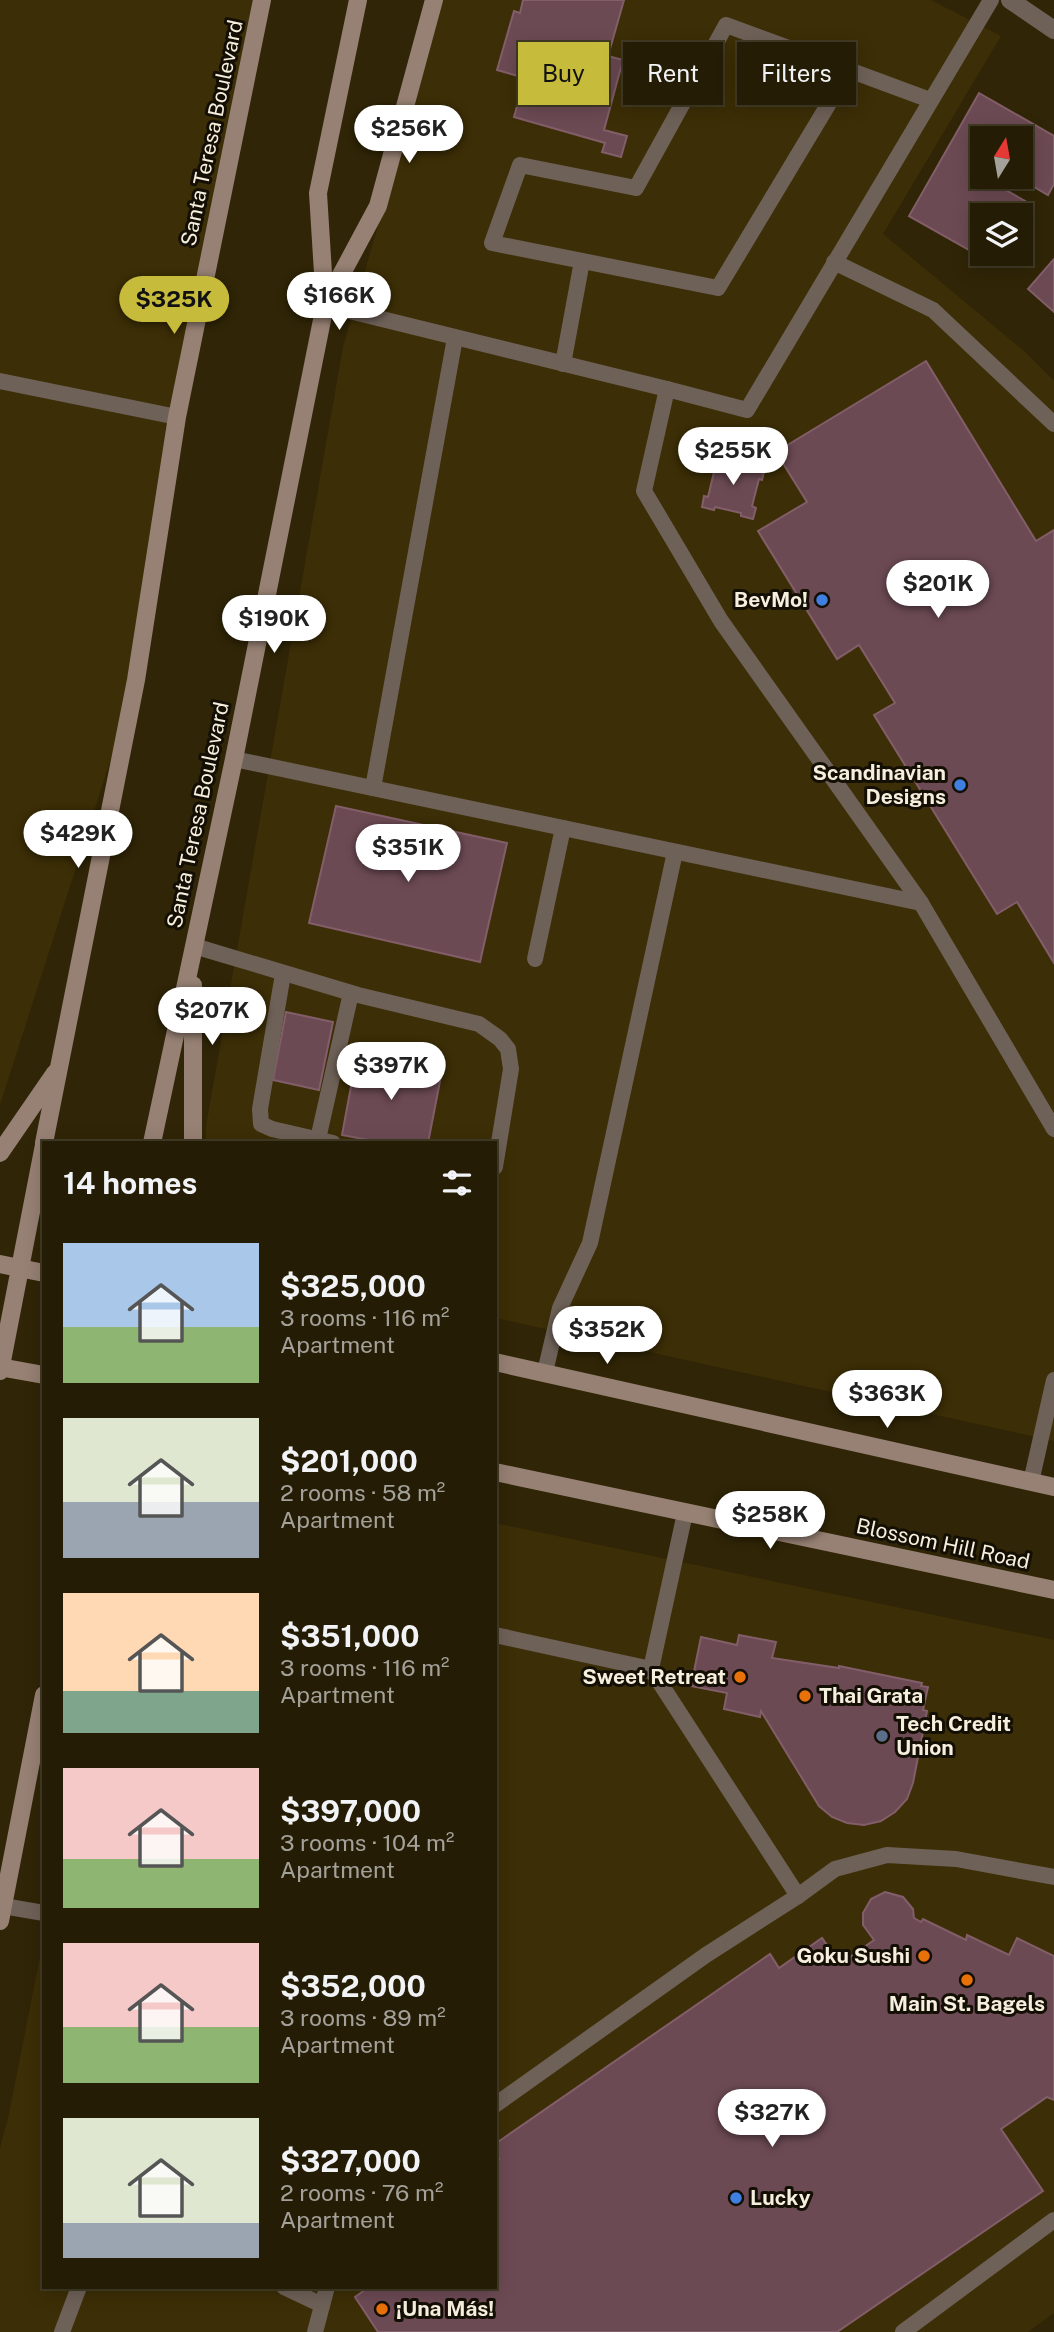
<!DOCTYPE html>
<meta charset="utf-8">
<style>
body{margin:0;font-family:"Public Sans",sans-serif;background:#302913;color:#f1f3f6;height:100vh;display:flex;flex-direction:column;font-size:26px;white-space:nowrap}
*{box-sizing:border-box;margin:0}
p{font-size:23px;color:#a3a19a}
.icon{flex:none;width:38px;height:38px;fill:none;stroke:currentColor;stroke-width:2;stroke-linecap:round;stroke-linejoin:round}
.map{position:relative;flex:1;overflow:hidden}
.panel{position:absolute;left:42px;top:1141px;width:455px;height:1148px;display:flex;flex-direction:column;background:#241c04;border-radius:0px;box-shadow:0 4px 18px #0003,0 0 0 2px #413a26}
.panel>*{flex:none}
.banner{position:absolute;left:518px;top:42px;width:430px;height:63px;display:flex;gap:14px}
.needle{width:46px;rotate:11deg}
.fabs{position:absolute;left:970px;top:126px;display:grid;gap:14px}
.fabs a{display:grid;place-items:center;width:63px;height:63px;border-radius:0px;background:#241c04;box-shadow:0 4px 18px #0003,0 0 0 2px #413a26;font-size:35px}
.price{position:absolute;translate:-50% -60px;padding:0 16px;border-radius:24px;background:#fff;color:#222;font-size:23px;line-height:46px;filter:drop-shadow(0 2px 4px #0008)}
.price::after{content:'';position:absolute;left:50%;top:42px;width:21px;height:16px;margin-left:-10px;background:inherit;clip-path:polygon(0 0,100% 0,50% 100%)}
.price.on{background:#c7bb3b;color:#111}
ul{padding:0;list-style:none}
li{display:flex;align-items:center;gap:21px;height:175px;padding:0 21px}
li span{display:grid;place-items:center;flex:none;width:196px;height:140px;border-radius:0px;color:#555}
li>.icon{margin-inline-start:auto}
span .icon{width:84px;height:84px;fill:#fffc;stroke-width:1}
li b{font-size:30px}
h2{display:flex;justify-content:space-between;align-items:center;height:84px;padding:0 21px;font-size:30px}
.tag{padding:0 24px;border-radius:0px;background:#241c04;box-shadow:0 4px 18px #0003,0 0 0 2px #413a26;font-size:24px;line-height:63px}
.tag.on{background:#c7bb3b;color:#111}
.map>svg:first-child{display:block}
.built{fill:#3c2e06}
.building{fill:#6c4a54;stroke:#825e69;stroke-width:2}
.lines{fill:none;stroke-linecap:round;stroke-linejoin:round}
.lane{stroke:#6e6158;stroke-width:16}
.street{stroke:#6e6158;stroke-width:18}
.secondary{stroke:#978174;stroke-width:18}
.shop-dot{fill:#3f7fe0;stroke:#140f04;stroke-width:2.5}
.food-dot{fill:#e8710a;stroke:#140f04;stroke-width:2.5}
.service-dot{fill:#5c6f8a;stroke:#140f04;stroke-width:2.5}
.labels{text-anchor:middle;stroke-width:6;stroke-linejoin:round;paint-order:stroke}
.street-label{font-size:21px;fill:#f7efde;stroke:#140f04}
.poi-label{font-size:21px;font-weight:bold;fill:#f7efde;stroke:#140f04;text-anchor:end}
</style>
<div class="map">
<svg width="1054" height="2332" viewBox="0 0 1054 2332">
<rect width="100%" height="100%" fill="#302506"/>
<g class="built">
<path d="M 0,0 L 262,0 L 136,680 L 0,1105 Z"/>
<path d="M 443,0 L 931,0 L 1001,36 L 883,234 L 1024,351 L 1054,381 L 1054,1441 L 495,1318 L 495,1143 L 206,1143 L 206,1126 L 343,347 Z"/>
<path d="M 495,1523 L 1054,1640 L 1054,2313 L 1028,2332 L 0,2332 L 0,2148 L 9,2114 L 44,1936 L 44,2287 L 495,2287 Z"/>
</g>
<g class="building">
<path d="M 523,0 L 624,0 L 608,56 L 623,60 L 604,130 L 627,136 L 621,157 L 602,152 L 605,143 L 514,117 L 525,78 L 497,70 L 514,11 L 520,13 Z"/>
<path d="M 979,93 L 1054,136 L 1054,184 L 1048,195 L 1017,177 L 1020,177 L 1020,150 L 1025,141 L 1010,133 L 1007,138 L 982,138 L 982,177 L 989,177 L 988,180 L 1027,202 L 1019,215 L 982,215 L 982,254 L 997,254 L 992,263 L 909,216 Z"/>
<path d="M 1054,259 L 1054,312 L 1028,289 Z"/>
<path d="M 926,361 L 1036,541 L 1054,530 L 1054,963 L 1017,902 L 997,914 L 874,715 L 895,703 L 859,645 L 837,659 L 758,531 L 807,502 L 776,452 Z"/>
<path d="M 714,456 L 726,458 L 725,462 L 752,468 L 753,465 L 765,468 L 762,480 L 759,479 L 752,506 L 756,508 L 753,519 L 741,516 L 741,513 L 715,507 L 714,510 L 702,507 L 704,496 L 708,497 L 715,468 L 711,468 Z"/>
<path d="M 336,806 L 507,843 L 480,962 L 309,923 Z"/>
<path d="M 286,1012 L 333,1022 L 319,1090 L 273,1080 Z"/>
<path d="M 357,1054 L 442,1071 L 428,1143 L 384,1143 L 342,1135 Z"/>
<path d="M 739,1635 L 776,1642 L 772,1658 L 839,1668 L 839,1666 L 922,1683 L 921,1686 L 928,1687 L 923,1710 L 927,1711 L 913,1783 L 907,1799 L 895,1812 L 881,1821 L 864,1825 L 847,1823 L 832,1817 L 819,1806 L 761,1711 L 760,1717 L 724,1709 L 727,1693 L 691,1686 L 701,1637 L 737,1645 Z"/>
<path d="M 885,1892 L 903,1897 L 913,1909 L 914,1918 L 921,1922 L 923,1919 L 966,1940 L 967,1935 L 1009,1955 L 1017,1938 L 1054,1956 L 1054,2100 L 1047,2097 L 1001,2129 L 1043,2191 L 837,2332 L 378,2332 L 355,2297 L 369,2287 L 495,2287 L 495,2162 L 499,2159 L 495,2153 L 495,2144 L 770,1954 L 779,1968 L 822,1938 L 840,1964 L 874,1940 L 863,1925 L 863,1913 L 871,1899 Z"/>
</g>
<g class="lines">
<g class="lane">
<path d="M 726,25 L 849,70 L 718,288 L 492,243 L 520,165 L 636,188 Z"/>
<path d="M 849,70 L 930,100"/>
<path d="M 834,262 L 933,310 L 1054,424"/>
<path d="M 325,305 L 667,389 L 644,491 L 721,621 L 921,903 L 1054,1129"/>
<path d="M 563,364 L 582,261"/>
<path d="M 0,381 L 177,417"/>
<path d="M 667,389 L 747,410 L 991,0"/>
<path d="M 234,759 L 921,903"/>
<path d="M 373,788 L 455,338"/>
<path d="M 194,946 L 358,995 L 479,1024 L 500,1039 L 508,1049 L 511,1069 L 495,1167"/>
<path d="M 535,959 L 563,828"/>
<path d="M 283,974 L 260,1109 L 261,1124 L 272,1129 L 333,1143"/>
<path d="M 318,1139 L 351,993"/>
<path d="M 545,1372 L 560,1308 L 590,1243 L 675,852"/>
<path d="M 1031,1482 L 1054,1380"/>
<path d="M 495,1635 L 651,1669"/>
<path d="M 798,1896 L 835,1869 L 887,1855 L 956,1859 L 1054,1877"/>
<path d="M 3,1906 L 44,1913"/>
<path d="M 495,2105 L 706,1955 L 798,1896 L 651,1669 L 685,1513"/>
<path d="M 284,2287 L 322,2305"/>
<path d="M 62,2332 L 79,2287"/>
<path d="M 315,2332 L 327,2287"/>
<path d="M 903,2332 L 1054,2220"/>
</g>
<path class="street" d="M 1010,0 L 1054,30"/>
<g class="secondary">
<path d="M 325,305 L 378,206 L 434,0"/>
<path d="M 44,1143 L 136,680 L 177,417 L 262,0"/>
<path d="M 152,1143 L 234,759 L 325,305 L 318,193 L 358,0"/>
<path d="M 193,1143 L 193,985"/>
<path d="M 0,1153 L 55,1073"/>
<path d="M 0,1264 L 44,1273"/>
<path d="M 495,1362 L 1054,1487"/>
<path d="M 0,1367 L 44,1375"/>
<path d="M 0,1371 L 44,1145"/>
<path d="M 495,1472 L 1054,1590"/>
<path d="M 0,1921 L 44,1695"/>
</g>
</g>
<g class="shop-dot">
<circle cx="822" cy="600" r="7"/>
<circle cx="960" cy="785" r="7"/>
<circle cx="736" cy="2198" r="7"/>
</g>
<g class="food-dot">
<circle cx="740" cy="1677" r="7"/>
<circle cx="805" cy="1696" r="7"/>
<circle cx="924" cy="1956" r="7"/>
<circle cx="967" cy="1980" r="7"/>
<circle cx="382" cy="2309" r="7"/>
</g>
<circle class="service-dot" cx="882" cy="1736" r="7"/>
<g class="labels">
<g class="street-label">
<text transform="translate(212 133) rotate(-78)" y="7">Santa Teresa Boulevard</text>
<text transform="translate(198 815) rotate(-78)" y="7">Santa Teresa Boulevard</text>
<text transform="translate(943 1544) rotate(12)" y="7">Blossom Hill Road</text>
</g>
<g class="poi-label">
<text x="808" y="607">BevMo!</text>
<text x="946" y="780">Scandinavian<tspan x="946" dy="24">Designs</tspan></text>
<text x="726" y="1684">Sweet Retreat</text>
<text x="819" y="1703" text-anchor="start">Thai Grata</text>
<text x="896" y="1731" text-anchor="start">Tech Credit<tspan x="896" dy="24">Union</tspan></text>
<text x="910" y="1963">Goku Sushi</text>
<text x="967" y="2011" text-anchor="middle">Main St. Bagels</text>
<text x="750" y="2205" text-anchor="start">Lucky</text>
<text x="396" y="2316" text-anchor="start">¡Una Más!</text>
</g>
</g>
</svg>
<div class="fabs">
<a><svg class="needle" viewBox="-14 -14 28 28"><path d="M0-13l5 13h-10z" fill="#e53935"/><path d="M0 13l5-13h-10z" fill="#a3a19a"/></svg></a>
<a><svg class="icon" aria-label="layers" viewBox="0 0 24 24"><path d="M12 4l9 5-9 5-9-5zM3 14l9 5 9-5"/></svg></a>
</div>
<b class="price" style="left:409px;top:165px">$256K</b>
<b class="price" style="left:339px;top:332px">$166K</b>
<b class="price on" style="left:174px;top:336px">$325K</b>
<b class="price" style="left:733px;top:487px">$255K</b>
<b class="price" style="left:938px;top:620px">$201K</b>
<b class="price" style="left:274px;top:655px">$190K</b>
<b class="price" style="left:78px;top:870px">$429K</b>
<b class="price" style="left:408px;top:884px">$351K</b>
<b class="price" style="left:212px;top:1047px">$207K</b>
<b class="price" style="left:391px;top:1102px">$397K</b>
<b class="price" style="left:607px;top:1366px">$352K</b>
<b class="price" style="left:887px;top:1430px">$363K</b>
<b class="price" style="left:770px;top:1551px">$258K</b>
<b class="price" style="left:772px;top:2149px">$327K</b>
<div class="banner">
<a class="tag on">Buy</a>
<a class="tag">Rent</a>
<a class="tag">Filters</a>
</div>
<section class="panel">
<h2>14 homes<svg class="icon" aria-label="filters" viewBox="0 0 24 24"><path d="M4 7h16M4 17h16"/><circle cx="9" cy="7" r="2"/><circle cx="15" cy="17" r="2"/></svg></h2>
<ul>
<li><span style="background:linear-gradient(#a9c7e8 60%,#8fb573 0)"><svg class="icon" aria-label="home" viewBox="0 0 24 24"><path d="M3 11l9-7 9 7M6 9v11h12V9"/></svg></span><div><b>$325,000</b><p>3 rooms · 116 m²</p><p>Apartment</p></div></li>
<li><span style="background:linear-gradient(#dfe7d0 60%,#9aa5b1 0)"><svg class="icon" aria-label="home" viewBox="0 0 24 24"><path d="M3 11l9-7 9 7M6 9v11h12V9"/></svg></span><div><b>$201,000</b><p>2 rooms · 58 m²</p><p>Apartment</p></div></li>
<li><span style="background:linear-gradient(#ffd9b3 70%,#7fa58c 0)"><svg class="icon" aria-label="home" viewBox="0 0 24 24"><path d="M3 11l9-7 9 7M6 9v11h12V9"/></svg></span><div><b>$351,000</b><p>3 rooms · 116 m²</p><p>Apartment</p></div></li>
<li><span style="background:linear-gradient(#f6c9c9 65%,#8fb573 0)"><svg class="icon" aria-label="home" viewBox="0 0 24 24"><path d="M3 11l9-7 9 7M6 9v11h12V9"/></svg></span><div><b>$397,000</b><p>3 rooms · 104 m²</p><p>Apartment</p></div></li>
<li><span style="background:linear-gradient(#f6c9c9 60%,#8fb573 0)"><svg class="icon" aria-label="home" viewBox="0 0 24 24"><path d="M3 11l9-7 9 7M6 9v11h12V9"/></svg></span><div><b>$352,000</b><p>3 rooms · 89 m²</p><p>Apartment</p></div></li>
<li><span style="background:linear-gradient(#dfe7d0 75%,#9aa5b1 0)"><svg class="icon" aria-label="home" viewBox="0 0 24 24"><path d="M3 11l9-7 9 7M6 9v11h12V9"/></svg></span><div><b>$327,000</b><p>2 rooms · 76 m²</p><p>Apartment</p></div></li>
</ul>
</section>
</div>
